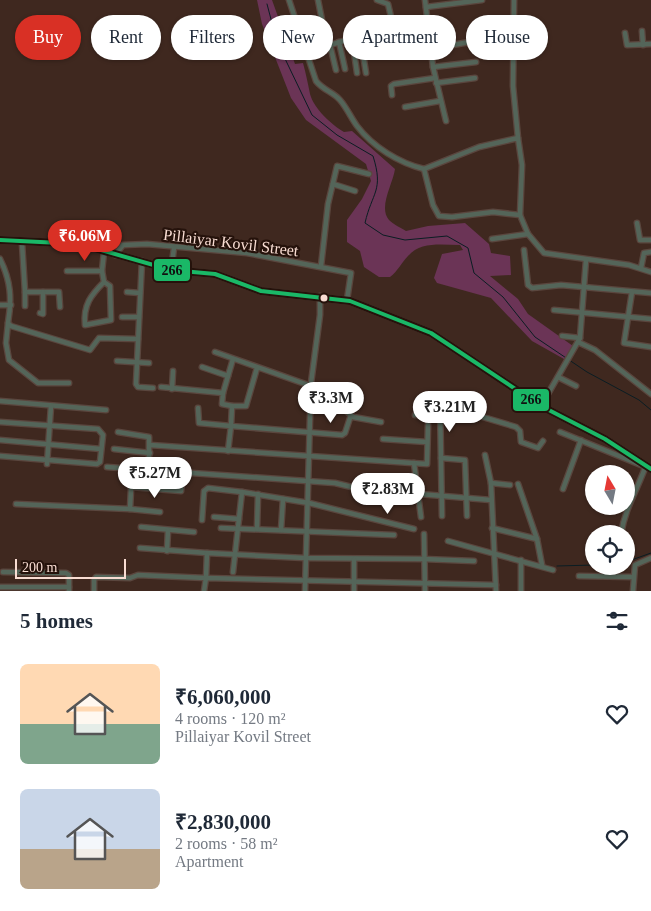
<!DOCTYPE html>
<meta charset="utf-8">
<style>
body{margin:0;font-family:"Times New Roman",serif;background:#f6f6f7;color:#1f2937;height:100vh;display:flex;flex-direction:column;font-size:19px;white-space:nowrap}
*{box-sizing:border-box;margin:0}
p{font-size:16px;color:#747a83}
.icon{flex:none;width:28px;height:28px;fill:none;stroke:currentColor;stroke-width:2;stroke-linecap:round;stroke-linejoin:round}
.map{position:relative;height:591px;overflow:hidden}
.panel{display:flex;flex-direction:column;background:#fff;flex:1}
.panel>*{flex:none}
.guide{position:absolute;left:15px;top:15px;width:621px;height:45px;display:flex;gap:10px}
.needle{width:32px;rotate:350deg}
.buttons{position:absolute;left:585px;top:465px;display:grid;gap:10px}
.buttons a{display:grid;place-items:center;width:50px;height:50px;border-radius:50%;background:#fff;box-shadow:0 1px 4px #0004;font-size:25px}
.scale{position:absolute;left:15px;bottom:12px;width:111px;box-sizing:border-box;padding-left:5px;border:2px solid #f8dcd2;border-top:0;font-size:14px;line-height:18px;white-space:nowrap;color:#f8dcd2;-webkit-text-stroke:4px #25120b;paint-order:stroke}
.price{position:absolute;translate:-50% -42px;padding:0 11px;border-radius:18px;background:#fff;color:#222;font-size:16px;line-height:32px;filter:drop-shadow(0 1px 2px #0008)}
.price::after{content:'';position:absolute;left:50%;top:30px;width:15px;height:11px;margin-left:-8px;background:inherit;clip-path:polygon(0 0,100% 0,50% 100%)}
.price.active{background:#d93025;color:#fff}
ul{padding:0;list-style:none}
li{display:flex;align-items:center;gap:15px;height:125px;padding:0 20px}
li span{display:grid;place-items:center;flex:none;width:140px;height:100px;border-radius:8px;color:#555}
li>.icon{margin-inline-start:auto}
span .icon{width:60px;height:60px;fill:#fffc;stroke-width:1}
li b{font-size:21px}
h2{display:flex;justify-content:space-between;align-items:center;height:60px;padding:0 20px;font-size:21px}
.chip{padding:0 18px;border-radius:22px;background:#fff;box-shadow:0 1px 4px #0004;font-size:18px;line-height:45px}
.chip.active{background:#d93025;color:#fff}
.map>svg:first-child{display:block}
.green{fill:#6b3456}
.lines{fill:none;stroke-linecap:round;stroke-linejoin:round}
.stream{stroke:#0a1d23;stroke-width:1}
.minor-casing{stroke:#5a463e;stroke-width:7}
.major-casing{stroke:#5a463e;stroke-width:8}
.minor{stroke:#546559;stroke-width:4.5}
.major{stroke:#53695a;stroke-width:5.5}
.bus-1-casing{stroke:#25120b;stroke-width:8}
.bus-1{stroke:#1ab867;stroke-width:4}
.bus-dot{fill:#f8dcd2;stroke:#25120b;stroke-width:2}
.labels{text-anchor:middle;stroke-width:4.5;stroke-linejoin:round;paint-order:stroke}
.street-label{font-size:16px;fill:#f8dcd2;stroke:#25120b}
.line-badge{stroke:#25120b;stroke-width:2}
.pale-badge-label{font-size:14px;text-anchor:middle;font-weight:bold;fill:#111}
</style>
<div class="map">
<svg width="651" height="591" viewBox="0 0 651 591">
<rect width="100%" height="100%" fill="#3f281f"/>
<path class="green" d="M 257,0 L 272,0 L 295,64 L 303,63 C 306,74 308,84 310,94 C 314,109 332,125 344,132 L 352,131 L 395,169 C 393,184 378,207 389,220 C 393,224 401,228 406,231 L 428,226 L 465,223 L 489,244 L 491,253 L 510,256 L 511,275 L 490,276 L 518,299 L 528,314 L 573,346 L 564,359 L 532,341 L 491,298 L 437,283 L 434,278 L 442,254 L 463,250 L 460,245 C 442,245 421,241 408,256 C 401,263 398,271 390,277 L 379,277 L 364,267 L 360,251 L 347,242 L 347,220 L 362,199 L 371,181 L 366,164 L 306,120 L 291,98 L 262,24 Z"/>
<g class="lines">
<g class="stream">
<path d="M 267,4 L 277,42 L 312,115 L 337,135 L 373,156 C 384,191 372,192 365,223 L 383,235 L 405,240 L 447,236 L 468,248 L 474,273 L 503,297 L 535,337 L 587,372 L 639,400 L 651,410"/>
<path d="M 626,562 L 651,553"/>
<path d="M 557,566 L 594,565"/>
</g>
<defs>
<g id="minor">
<path d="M 289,0 L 316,81 C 323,90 333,92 340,100 C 347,108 351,118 357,126 C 373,147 399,163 424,169 L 433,205 L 439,216 L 452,217 L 493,212 L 520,215 L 528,234 L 544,253 L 629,265 L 651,272"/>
<path d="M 318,0 L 324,30 L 322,47"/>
<path d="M 377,0 L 388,4 L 393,25"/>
<path d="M 425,0 L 433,67 L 446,121"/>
<path d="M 514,0 L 513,86 L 518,138"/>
<path d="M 426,7 L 482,0"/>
<path d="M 642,31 L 643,45"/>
<path d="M 625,33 L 627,45 L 651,44"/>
<path d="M 360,35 L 366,73"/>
<path d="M 352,38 L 357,73"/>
<path d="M 339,42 L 345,69"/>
<path d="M 330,45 L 336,70"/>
<path d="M 430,49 L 475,41"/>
<path d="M 307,52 L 402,23 L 428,20"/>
<path d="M 433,67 L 476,62"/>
<path d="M 436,83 L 475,78"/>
<path d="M 392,95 L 391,86 L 394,84 L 435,78"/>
<path d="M 405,107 L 440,101"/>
<path d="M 424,169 L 479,147 L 518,138 L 522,165 L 520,215"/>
<path d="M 333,184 L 355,191"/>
<path d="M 637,223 L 640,240 L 651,240"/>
<path d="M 492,239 L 528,234"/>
<path d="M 22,243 L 25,292 L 59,292 L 60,307"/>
<path d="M 524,250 L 528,285 L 532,288 L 561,285 L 651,293"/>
<path d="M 115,255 L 123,245 L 147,244 L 247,253 L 351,273 L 347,300"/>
<path d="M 0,259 C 11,281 12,299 8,323 L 11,326 L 90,350 L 99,338 L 138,339"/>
<path d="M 142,261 L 136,384 L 138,387 L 153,388"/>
<path d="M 321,266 L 328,204 L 337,166 L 369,174"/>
<path d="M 641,268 L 644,253 L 651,252"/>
<path d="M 171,270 L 174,248"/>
<path d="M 67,271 L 102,271 L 104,252"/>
<path d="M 102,271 L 104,282 C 91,295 83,305 85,325 L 111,320 L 110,286 L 104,282"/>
<path d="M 25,292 L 25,306"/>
<path d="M 127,292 L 140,293"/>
<path d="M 632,292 L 624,343 L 651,347"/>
<path d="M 0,305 L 11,305"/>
<path d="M 554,310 L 651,319"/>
<path d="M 40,313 L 43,314 L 43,292"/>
<path d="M 122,317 L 139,317"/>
<path d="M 8,323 L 6,343 L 9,360 L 38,383 L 69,383"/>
<path d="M 562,336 L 580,338"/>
<path d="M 578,342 L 595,350 L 651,394"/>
<path d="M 215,352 L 311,386"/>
<path d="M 117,361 L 149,363"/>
<path d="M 202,367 L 228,376"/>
<path d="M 257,368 L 246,406 L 232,406 L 231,426 L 342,435 L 345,433 L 351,415"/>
<path d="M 558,377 L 576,386"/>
<path d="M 161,387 L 223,393 L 222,404 L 232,406"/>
<path d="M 172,389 L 173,371"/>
<path d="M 223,393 L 233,359"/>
<path d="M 0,401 L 106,410"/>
<path d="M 440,402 L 442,516"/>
<path d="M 541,406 L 580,338 L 586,260"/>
<path d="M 198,408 L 199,423 L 231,426 L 228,451"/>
<path d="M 310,408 L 345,410 L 353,417 L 381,422"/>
<path d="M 415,415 L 466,412 L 516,427 L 520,431 L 521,442 L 538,448 L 543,441"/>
<path d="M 0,422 L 98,429 L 103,435 L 100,462 L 97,464 L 0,456"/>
<path d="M 118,432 L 149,437 L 149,470 L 335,483 L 360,489 L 491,500"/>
<path d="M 560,432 L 646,467"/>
<path d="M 383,439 L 427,442"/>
<path d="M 0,440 L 101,449"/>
<path d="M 150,445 L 427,464 L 428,425"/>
<path d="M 114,449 L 150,453"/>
<path d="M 485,455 L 491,483 L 496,591"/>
<path d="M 441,458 L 465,460 L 467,516"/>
<path d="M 414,463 L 421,517"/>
<path d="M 47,464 L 51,406"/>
<path d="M 107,467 L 149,470"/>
<path d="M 491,483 L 510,485"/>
<path d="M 518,484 L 537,539 L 542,565"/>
<path d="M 131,487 L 181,491 L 183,472"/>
<path d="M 563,489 L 581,440"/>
<path d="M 16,504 L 130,509 L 132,469"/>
<path d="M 130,509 L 160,512"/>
<path d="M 214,517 L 239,519"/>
<path d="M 202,520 L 204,491 L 208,488 L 242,492 L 309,503 L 414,529"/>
<path d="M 141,527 L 194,532"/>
<path d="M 221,528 L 394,535"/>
<path d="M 492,528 L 537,539"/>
<path d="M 257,529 L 258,494"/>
<path d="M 281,530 L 283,499"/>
<path d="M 424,534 L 425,591"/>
<path d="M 621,534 C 625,509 636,492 645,468"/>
<path d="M 448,541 L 553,570"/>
<path d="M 140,548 L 207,553"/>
<path d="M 167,551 L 168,530"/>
<path d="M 521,560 L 521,591"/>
<path d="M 3,572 L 66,573 L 69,575 L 69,587"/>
<path d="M 233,572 L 242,492"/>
<path d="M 579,576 L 633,577"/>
<path d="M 0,587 L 69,587 L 69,591"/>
<path d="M 94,591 L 94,580 L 96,577 L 130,578 L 138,575 L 206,578 L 207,553 L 305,558 L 424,559 L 474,561"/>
<path d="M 204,591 L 206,578 L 496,585"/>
<path d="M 305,591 L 311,383 L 320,315 L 320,296"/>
<path d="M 354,591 L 354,559"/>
<path d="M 633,591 L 635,565 L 651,558"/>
</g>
<path id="major" d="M 0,240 L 80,244 L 171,270 L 215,274 L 261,291 L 350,301 L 431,333 L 541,406 L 605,439 L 651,469"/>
</defs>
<use href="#minor" class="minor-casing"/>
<use href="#major" class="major-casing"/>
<use href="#minor" class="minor"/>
<use href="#major" class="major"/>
<defs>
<path id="bus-1" d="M 0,240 L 80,244 L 171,270 L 215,274 L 261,291 L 350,301 L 431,333 L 541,406 L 605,439 L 651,469"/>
</defs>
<use href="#bus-1" class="bus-1-casing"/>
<use href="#bus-1" class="bus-1"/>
</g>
<circle class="bus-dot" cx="324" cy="298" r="4.5"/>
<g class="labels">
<g class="street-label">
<text transform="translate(231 242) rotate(7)" y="6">Pillaiyar Kovil Street</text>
</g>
</g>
<g class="line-badge">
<rect x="153" y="258" width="38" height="24" rx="5" fill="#1ab867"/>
<rect x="512" y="388" width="38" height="24" rx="5" fill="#1ab867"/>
</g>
<g class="pale-badge-label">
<text x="172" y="275">266</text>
<text x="531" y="404">266</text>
</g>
</svg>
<div class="buttons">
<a><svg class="needle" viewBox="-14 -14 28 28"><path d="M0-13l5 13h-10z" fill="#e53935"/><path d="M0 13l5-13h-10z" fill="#747a83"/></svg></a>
<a><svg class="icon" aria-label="locate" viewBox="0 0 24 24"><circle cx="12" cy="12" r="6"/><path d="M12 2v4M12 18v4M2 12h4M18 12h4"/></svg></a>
</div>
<div class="scale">200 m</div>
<b class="price active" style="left:85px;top:262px">₹6.06M</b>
<b class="price" style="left:331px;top:424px">₹3.3M</b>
<b class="price" style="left:450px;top:433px">₹3.21M</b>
<b class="price" style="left:155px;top:499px">₹5.27M</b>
<b class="price" style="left:388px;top:515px">₹2.83M</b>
<div class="guide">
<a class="chip active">Buy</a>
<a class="chip">Rent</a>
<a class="chip">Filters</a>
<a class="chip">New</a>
<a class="chip">Apartment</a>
<a class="chip">House</a>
</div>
</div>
<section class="panel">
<h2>5 homes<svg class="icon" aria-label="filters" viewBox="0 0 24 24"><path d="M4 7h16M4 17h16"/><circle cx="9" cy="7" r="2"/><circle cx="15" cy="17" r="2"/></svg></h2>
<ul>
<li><span style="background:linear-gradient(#ffd9b3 60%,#7fa58c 0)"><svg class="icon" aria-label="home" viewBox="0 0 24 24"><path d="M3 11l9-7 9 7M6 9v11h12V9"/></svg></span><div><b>₹6,060,000</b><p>4 rooms · 120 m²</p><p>Pillaiyar Kovil Street</p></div><svg class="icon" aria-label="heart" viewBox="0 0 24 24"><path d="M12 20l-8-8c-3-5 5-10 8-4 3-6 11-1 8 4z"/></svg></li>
<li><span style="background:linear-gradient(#c9d6e8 60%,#b9a48a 0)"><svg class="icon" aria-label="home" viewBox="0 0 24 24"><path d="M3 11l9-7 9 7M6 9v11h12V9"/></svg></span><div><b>₹2,830,000</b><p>2 rooms · 58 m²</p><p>Apartment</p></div><svg class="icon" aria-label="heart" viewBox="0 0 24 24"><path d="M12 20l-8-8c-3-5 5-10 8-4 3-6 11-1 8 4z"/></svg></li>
</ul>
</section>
